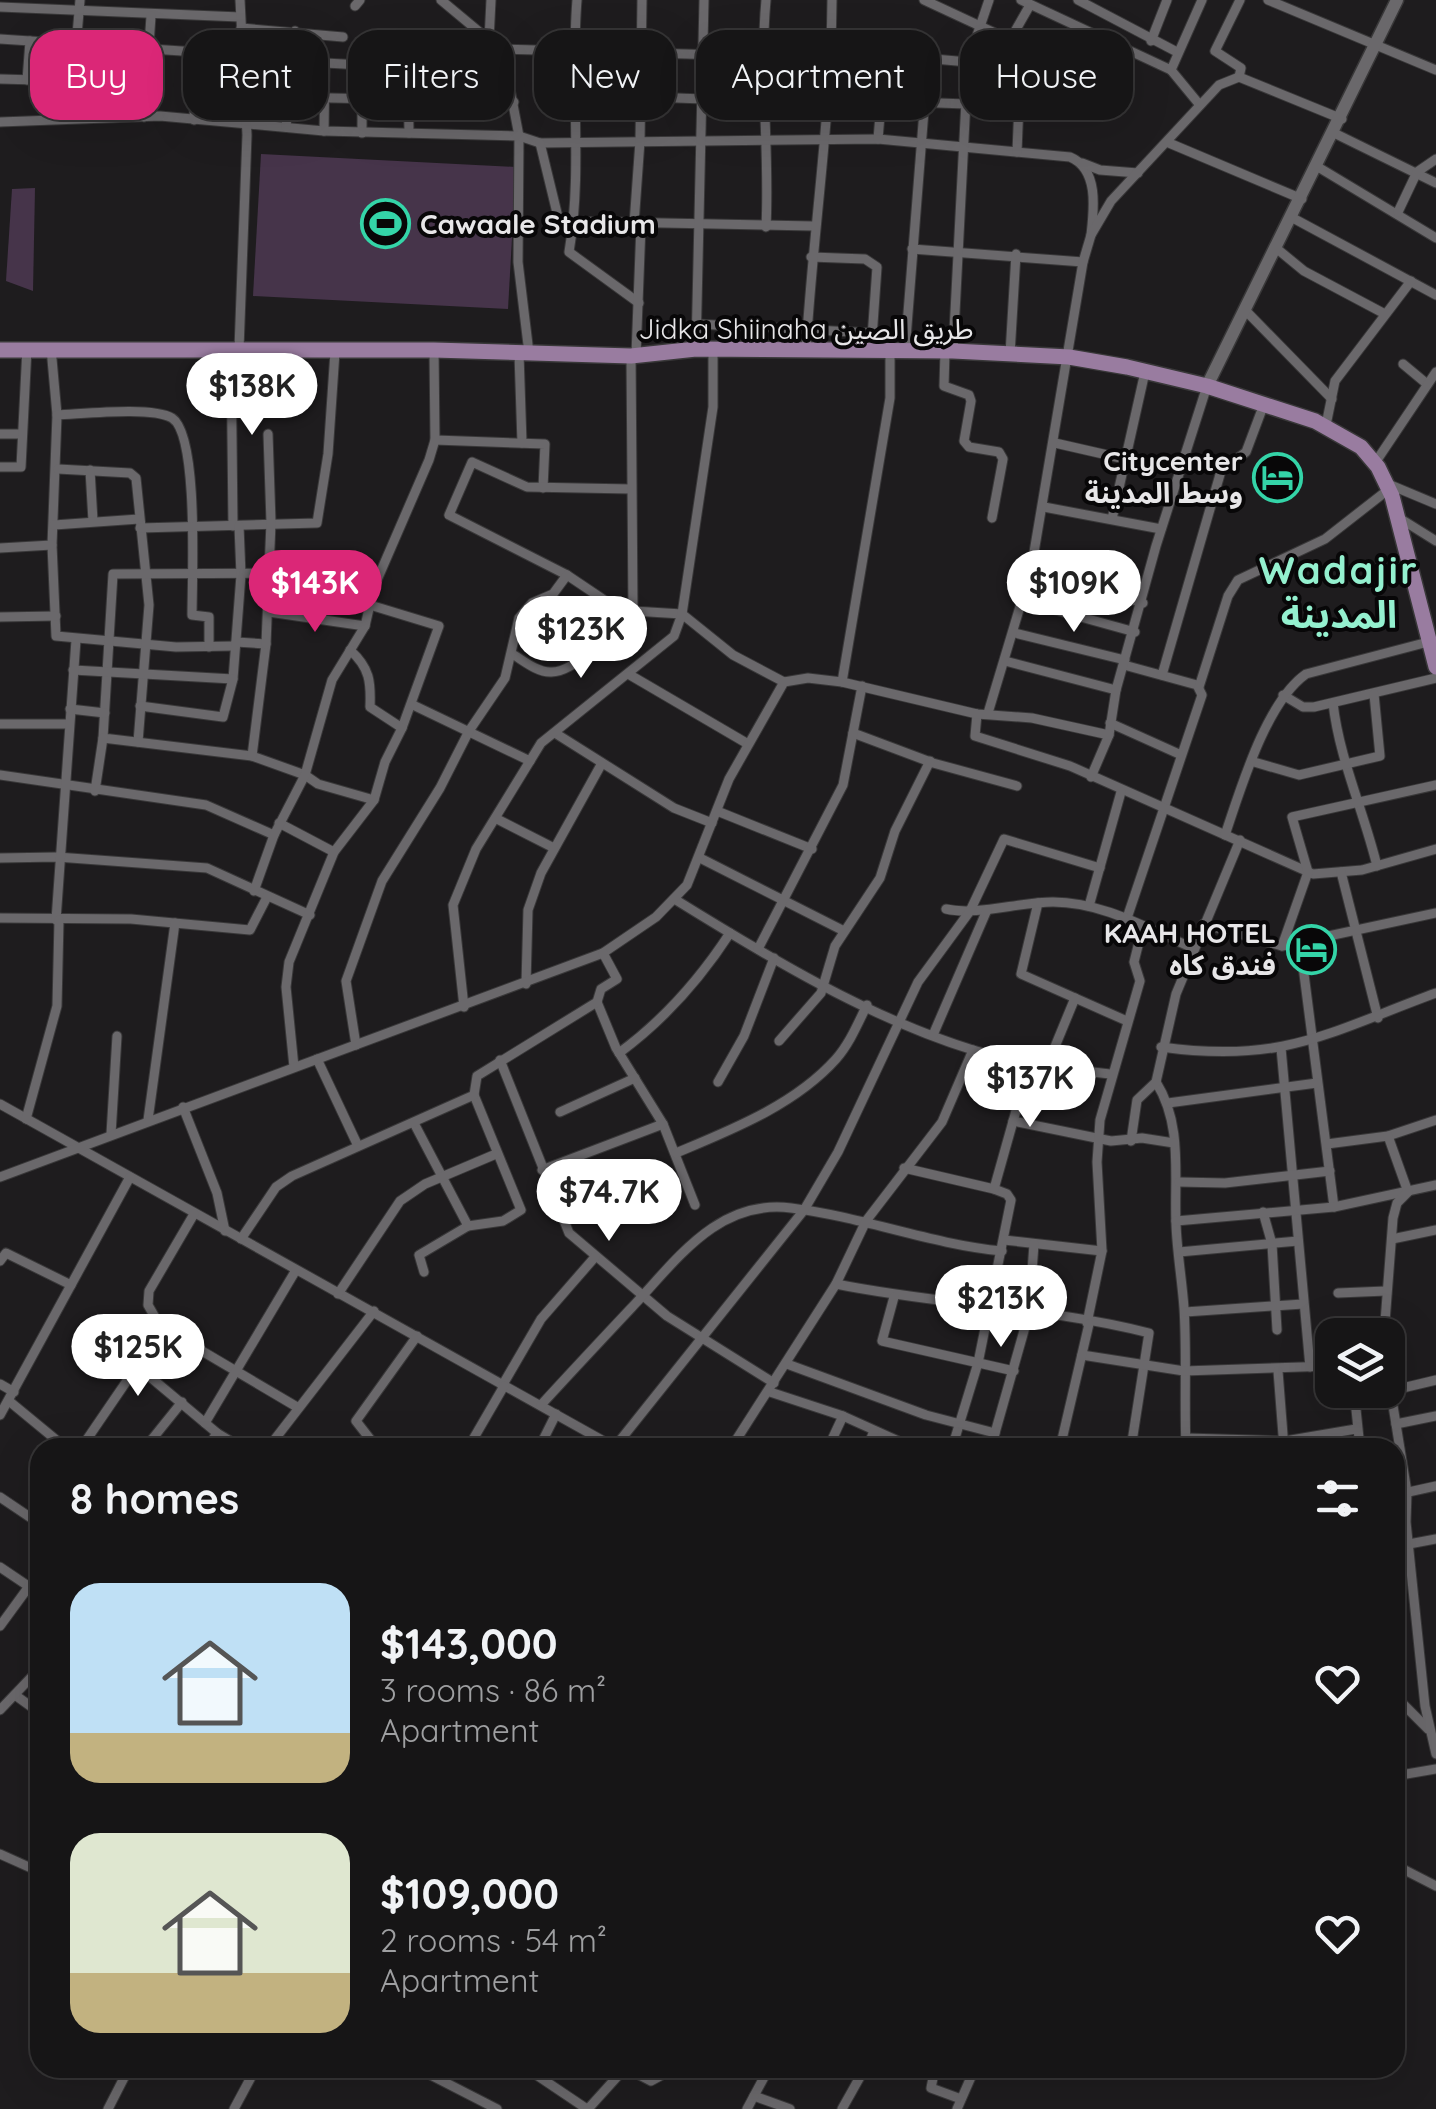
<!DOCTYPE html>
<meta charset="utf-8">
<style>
body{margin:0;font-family:Quicksand,"Noto Sans Arabic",sans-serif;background:#232223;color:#f1f3f6;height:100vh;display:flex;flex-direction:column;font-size:38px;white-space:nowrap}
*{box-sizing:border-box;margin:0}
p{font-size:32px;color:#9e9fa1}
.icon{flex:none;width:55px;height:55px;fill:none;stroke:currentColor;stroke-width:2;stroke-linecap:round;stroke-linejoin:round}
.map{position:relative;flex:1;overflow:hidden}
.drawer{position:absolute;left:30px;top:1438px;width:1375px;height:640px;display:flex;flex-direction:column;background:#161516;border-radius:30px;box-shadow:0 10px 40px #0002,0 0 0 2px #353435}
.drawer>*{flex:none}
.hud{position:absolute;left:30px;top:30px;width:1378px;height:90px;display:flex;gap:20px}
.controls{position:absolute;left:1315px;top:1318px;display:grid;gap:20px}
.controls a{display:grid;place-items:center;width:90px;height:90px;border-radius:20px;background:#161516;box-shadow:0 10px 40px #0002,0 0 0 2px #353435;font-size:50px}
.price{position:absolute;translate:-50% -85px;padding:0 22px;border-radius:35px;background:#fff;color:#222;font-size:32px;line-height:65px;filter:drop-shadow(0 2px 5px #0008)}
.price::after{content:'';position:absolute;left:50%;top:60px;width:30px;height:22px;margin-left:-15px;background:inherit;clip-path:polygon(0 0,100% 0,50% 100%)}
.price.on{background:#db2777;color:#fff}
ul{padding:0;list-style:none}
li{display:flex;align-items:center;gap:30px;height:250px;padding:0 40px}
li span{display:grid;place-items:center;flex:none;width:280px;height:200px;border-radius:30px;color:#555}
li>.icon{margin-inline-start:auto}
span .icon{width:120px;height:120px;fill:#fffc;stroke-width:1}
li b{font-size:42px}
h2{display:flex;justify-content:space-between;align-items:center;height:120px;padding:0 40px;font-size:42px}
.tag{padding:0 35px;border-radius:30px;background:#161516;box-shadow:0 10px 40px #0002,0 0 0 2px #353435;font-size:35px;line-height:90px}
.tag.on{background:#db2777;color:#fff}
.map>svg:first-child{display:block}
.green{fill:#46344a}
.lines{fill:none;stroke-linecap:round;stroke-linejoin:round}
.street-casing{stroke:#393839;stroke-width:11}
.secondary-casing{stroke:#393839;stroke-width:15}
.primary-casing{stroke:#393839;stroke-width:18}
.street{stroke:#6a686b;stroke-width:9}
.secondary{stroke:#6a686b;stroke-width:12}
.primary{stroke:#997ca0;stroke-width:15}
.labels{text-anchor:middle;stroke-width:8;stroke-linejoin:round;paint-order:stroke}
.poi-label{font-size:28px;font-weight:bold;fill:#e7e6e8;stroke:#080708;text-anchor:end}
.street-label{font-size:28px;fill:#e7e6e8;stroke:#080708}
.district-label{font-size:38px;font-weight:bold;letter-spacing:2.5px;fill:#94f0cf;stroke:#080708}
</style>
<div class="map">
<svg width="1436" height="2109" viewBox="0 0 1436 2109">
<rect width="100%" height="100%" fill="#1e1c1e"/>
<g class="green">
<path d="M 261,154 L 516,167 L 508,309 L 253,296 Z"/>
<path d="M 35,188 L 33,291 L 6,281 L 12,189 Z"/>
</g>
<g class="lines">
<defs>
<g id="street">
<path d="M 441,0 L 489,40 L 507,73 L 519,136 L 518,262 L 529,353"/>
<path d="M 577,0 C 570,84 583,170 569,252 L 639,303"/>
<path d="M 766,0 C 759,76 770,151 766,227"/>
<path d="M 924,0 L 1010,40 L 1030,5"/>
<path d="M 1021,0 L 1171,70"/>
<path d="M 1078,0 L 1177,52"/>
<path d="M 1268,0 L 1436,70"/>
<path d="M 355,6 L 360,0"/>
<path d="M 0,7 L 240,17"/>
<path d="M 241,28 L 343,37"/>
<path d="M 0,39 L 242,55"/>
<path d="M 489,40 L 491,0"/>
<path d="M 1151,41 L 1167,0"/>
<path d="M 496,49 L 761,56 L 833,50 L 968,62"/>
<path d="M 244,64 L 289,61 L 507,73"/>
<path d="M 362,66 L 362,133"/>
<path d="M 408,70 L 409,133"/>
<path d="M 1239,77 L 1241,68 L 1215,51 L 1240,0"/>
<path d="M 0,79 L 146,83"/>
<path d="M 27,80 L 30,41"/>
<path d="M 73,82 L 80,0"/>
<path d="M 573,94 L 703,99"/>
<path d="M 247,96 L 514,102"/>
<path d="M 831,99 L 966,104"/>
<path d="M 452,100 L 453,72"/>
<path d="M 1199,104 L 1171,70 L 1202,0"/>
<path d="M 144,117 L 151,16"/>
<path d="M 194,120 L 196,53"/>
<path d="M 0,122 L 160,116 L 324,131 L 519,136 L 540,143 L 878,139 L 1070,157 C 1099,169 1094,209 1091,235"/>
<path d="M 286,127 L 295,31"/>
<path d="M 324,131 L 325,64"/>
<path d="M 1332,132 L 1436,183"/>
<path d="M 878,139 L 885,56"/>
<path d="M 540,143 L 558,217 L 563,221 L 813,226"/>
<path d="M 1169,143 L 1302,199"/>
<path d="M 1017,152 L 1019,103 L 1085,109 L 1115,46"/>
<path d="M 1082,163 L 1100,170 L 1138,173"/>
<path d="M 1318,167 L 1436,238"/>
<path d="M 1398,212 L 1417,172 L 1436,159"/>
<path d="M 1291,217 L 1436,295"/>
<path d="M 634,224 L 640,141 L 642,0"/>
<path d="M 1276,248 L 1304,271 L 1385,314"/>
<path d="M 912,249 L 1083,262"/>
<path d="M 811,257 L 865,259 L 877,267 L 871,352"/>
<path d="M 1247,312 L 1332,399"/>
<path d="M 697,324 L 872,333"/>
<path d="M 51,348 L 57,415 L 52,545 L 56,636 L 176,647 L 234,646"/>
<path d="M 239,349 L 247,135 L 240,0"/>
<path d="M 696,349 L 704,0"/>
<path d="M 806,349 C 813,232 831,118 832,0"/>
<path d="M 231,350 L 233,526"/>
<path d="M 905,351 L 928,60"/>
<path d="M 945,351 L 944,386 L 969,395 L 971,401 L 964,441 L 969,447 L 999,452 L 1003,459 L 992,518"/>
<path d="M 953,351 L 968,62 L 989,0"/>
<path d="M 519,354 L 522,443"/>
<path d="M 1010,354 L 1016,254"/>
<path d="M 636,355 L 641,225"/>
<path d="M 1403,364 L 1427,384"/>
<path d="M 57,415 C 83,414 152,406 172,418 C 199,435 192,581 192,615 L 209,617 L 209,647"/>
<path d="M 1326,425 L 1335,381 L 1411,281"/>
<path d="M 0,434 L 22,434"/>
<path d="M 435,440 L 545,444 L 543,488"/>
<path d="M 1055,443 L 1125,459"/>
<path d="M 1375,463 L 1436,372"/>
<path d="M 0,467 L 21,467 L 27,348"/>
<path d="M 58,469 L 130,473 L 136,478 L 149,605 L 138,742"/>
<path d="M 90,470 L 93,521"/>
<path d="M 1388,484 L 1436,504"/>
<path d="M 1044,507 L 1161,529"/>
<path d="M 1396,516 L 1436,541"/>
<path d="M 1112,519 L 1145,372"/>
<path d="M 54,525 L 139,519"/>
<path d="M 140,528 L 317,523 L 328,454 L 335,352"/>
<path d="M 0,548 L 52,545"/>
<path d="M 1031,570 L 1143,603"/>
<path d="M 567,575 L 449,515 L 472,462 L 527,487 L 631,489"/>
<path d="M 374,587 L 285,573 L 113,574 L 103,738 L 252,756 L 305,775 L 318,784 L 374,800"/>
<path d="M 1023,601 L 1135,632"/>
<path d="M 370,605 L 439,626 L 402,728"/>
<path d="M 633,611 L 682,614 L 733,655 L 784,682"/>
<path d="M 269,612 L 365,626"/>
<path d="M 319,616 L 327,578"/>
<path d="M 0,617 L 56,616"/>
<path d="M 1015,633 L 1125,660"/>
<path d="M 236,642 L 266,644 L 252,756"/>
<path d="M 266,644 L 271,522 L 268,434"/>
<path d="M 514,655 C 524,661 537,672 550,672 C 574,674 618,628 633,611 L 631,356"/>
<path d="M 1005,661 L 1116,690"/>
<path d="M 1124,665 L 1197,685 L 1202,695 L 1127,918"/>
<path d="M 73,670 L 233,679 L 241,575 L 239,526"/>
<path d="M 630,675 L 748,744"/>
<path d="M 1162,675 L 1221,471 L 1246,452 L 1264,404"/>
<path d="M 842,682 L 890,398 L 890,354"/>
<path d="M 1199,687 L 1228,596 L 1238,580 L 1325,539 L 1389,489"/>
<path d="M 1283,695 L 1303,707 L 1314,707 L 1436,678"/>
<path d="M 1333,703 C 1339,758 1364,812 1377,866"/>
<path d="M 413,705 L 530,761"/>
<path d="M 140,706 L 223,717 L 233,679"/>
<path d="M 70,709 L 105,713"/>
<path d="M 988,713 L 1031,570 L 1083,262 L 1091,235 L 1111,201 L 1219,85 L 1239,77 L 1342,119"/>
<path d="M 977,714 L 975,736 L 1070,766 L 1313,874 L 1362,870 L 1436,849"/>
<path d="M 1110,723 L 1179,754"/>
<path d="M 0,724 L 68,724"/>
<path d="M 555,733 L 674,808 L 712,823"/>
<path d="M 853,733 L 933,763 L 1017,786"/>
<path d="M 1254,762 L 1299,775 L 1380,756 L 1374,694"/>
<path d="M 0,775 L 206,805 L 274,835"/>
<path d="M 1091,777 L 1109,735 L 1116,690 L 1156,546 L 1207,386"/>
<path d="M 95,791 L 103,738"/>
<path d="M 717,811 L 812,849"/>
<path d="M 497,819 L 554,848"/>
<path d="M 279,823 L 334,852"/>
<path d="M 1225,835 C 1241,788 1266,702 1306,674 L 1428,642"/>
<path d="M 0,858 L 57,857 L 207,868 L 310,915"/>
<path d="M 700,858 L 844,931"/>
<path d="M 1341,872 L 1378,1018"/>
<path d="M 254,891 L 274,835 L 305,775 L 332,680 L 365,626 L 374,587 L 429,460 L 435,440 L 434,350"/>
<path d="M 676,900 C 768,957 869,1018 973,1050 C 1017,1063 1064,1069 1110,1074"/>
<path d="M 1038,903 L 1021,974 L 1127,1021"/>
<path d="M 1089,906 L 1121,792"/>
<path d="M 946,909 C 976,916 1019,902 1053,902 C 1103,902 1148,929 1193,948"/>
<path d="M 0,918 L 131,919 L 250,930 L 267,897"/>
<path d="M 56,920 L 76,640"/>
<path d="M 1203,924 L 1282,946 L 1436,913"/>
<path d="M 1300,943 L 1334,1207"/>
<path d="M 1282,946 L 1308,872 L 1292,817 L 1436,785"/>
<path d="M 758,949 L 843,785 L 862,686"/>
<path d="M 526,984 L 528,910 L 541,873 L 602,763"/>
<path d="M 597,1002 L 616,1048 L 663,1124 L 695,1205"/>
<path d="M 464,1007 L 453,905 L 476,849 L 541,743 L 674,636 L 682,614 L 713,407 L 713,350"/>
<path d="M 933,1035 L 987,910"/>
<path d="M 779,1041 L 821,993 L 835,946 L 880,878 L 895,831 L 930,761"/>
<path d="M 356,1045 L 346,981 L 382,881 L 440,788 L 469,731 L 505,678 L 519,618 L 532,603 L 553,594 L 567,575 L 628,616"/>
<path d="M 1161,1047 C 1283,1064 1327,1033 1436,993"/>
<path d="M 1281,1048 L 1310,1367"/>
<path d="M 619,1053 C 664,1020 700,979 730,933"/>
<path d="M 317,1059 L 358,1146"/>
<path d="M 500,1060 L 569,1233 L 667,1316 L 774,1383"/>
<path d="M 1047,1066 L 1075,998"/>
<path d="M 294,1067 L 286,987 L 289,962 L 334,852 L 374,800 L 385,762 L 402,728 L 370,707 C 371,682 370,668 350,650"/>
<path d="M 718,1082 L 744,1036 L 774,958"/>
<path d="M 1156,1082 C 1183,1125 1174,1175 1176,1224 C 1177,1252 1182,1280 1184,1308 C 1187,1354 1184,1401 1186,1448"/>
<path d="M 1168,1103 L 1317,1083"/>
<path d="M 0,1104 L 616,1448"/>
<path d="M 183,1107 L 217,1193 L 225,1231"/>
<path d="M 560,1112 L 635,1078"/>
<path d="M 26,1119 L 57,1006 L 59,920"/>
<path d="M 148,1120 L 175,923"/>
<path d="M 1013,1121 L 1111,1141 L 1142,1138 L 1174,1143"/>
<path d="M 415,1125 L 468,1226 L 419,1255 L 424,1272"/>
<path d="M 111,1134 L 117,1036"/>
<path d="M 1131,1141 L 1137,1100 L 1156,1082 L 1176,994 L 1240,840"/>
<path d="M 1327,1144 L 1388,1136 L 1436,1120"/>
<path d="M 676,1153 C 731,1130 795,1105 836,1059 C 850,1043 858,1023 867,1005"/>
<path d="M 904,1168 L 994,1189 L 1007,1194 L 1011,1200 L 978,1363 L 952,1448"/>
<path d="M 542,1170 L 663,1124"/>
<path d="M 0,1177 L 603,953 L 656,917 L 687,885 L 729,779 L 784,682 L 808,678 L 842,682 L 977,714 L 1032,718 L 1109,735"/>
<path d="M 1179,1182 L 1225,1183 L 1330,1171"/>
<path d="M 994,1189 L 1030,1061"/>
<path d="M 1263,1212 L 1272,1244 L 1277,1330"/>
<path d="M 1176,1221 L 1334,1207 L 1436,1185"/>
<path d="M 468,1226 L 503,1221 L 521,1210 L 474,1095"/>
<path d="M 241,1239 L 276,1187 L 292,1176 L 474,1095 L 477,1076 L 597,1002 L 601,989 L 617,979 L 603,953"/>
<path d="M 1392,1239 L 1436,1230"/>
<path d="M 1004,1240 L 1102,1251"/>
<path d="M 1179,1252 L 1298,1241"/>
<path d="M 0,1261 L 6,1253 L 71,1285"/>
<path d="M 836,1284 C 939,1305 1047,1307 1149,1333 L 1131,1448"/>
<path d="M 1338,1293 L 1386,1291"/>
<path d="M 338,1294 L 400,1201 L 425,1184 L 496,1154"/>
<path d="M 894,1297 L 882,1341 L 1014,1371"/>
<path d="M 1185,1312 L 1303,1304"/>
<path d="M 1087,1323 L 1102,1251 L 1097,1162 L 1100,1120 L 1140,981 L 1134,962 L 1143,926"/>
<path d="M 1326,1329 L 1383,1326"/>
<path d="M 164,1333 L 148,1305 L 149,1291 L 194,1214"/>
<path d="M 1384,1335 L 1393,1218 L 1397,1203 L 1408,1192 L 1388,1136"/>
<path d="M 1082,1355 L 1184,1371 L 1332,1366"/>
<path d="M 787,1364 L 926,1415 L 995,1433 L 992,1448"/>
<path d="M 137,1366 L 168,1331 L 297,1407"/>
<path d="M 1278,1371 L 1284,1448"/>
<path d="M 1388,1375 L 1407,1492 L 1406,1522 L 1425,1706 L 1436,1754"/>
<path d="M 0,1384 L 14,1392"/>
<path d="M 502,1386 L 541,1319 L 595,1257"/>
<path d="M 1354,1390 L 1360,1448"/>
<path d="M 1390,1391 L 1436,1380"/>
<path d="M 770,1392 L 843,1416 L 914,1448"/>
<path d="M 9,1401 L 66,1448"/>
<path d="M 541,1405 C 572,1371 604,1337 635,1304 C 678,1258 719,1199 791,1208 C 863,1217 930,1244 1002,1251"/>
<path d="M 0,1415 L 130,1177"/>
<path d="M 1396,1424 L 1436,1416"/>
<path d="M 217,1433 L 242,1448"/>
<path d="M 995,1433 L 1029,1313 L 1034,1244"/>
<path d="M 1186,1438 L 1285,1441 L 1356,1429"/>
<path d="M 81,1448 L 137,1366 L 205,1423"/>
<path d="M 145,1448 L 182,1402"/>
<path d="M 207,1448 L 217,1433 L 205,1423 L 296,1270"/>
<path d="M 268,1448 L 374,1311"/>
<path d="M 377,1448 L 356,1421 L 417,1336"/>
<path d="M 468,1448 L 504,1386"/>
<path d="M 539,1448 L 556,1414"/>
<path d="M 614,1448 L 804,1210 L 838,1152 L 918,982 L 970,911 L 1004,839 L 1100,868"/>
<path d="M 731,1448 L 836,1284 L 866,1221 L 942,1122 L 973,1050"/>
<path d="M 828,1448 L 843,1416"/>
<path d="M 867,1448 L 874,1431"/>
<path d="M 1060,1448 L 1089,1324"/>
<path d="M 1395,1495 L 1436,1486"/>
<path d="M 0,1497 L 40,1524"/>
<path d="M 1409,1544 L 1436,1539"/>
<path d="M 0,1567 L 40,1594"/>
<path d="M 0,1626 L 30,1585"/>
<path d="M 15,1695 L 40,1713"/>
<path d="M 1395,1696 L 1428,1729"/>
<path d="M 0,1710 L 40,1668"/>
<path d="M 1395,1776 L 1436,1769"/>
<path d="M 0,1854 L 40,1872"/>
<path d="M 1395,1865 L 1436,1886"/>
<path d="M 417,2068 L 497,2109"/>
<path d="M 526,2068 L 587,2109"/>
<path d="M 626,2068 L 651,2081 L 675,2068"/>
<path d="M 935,2068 L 931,2088 L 961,2099"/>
<path d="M 754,2096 L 790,2109"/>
<path d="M 108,2109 L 129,2068"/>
<path d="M 234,2109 L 256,2068"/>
<path d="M 588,2109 L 625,2068"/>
<path d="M 747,2109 L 769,2068"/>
<path d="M 842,2109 L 865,2068"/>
<path d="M 957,2109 L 975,2068"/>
</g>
<path id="secondary" d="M 1207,386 L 1397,0"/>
<path id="primary" d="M 0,350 L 434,350 L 631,356 L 696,349 L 953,351 L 1069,357 L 1127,367 L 1207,386 L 1315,421 L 1361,447 L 1378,467 L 1392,496 L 1436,667"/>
</defs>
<use href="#street" class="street-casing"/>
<use href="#secondary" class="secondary-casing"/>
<use href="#primary" class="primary-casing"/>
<use href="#street" class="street"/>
<use href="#secondary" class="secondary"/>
<use href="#primary" class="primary"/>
</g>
<defs>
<symbol id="stadium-ring" viewBox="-11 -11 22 22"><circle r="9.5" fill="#080708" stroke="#34d4a8" stroke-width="1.5"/><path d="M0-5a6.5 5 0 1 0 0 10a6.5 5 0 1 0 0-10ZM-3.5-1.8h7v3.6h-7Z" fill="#34d4a8"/></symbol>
<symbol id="hotel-ring" viewBox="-11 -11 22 22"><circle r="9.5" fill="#080708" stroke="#34d4a8" stroke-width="1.5"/><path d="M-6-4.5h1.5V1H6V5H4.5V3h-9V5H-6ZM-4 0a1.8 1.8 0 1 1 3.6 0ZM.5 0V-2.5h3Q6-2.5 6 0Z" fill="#34d4a8"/></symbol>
</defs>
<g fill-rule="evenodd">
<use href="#stadium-ring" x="358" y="196" width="55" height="55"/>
<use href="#hotel-ring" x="1250" y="450" width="55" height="55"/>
<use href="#hotel-ring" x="1284" y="922" width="55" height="55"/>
</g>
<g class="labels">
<g class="poi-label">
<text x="420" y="234" text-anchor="start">Cawaale Stadium</text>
<text x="1243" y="471">Citycenter<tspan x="1243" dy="32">وسط المدينة</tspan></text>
<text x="1276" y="943">KAAH HOTEL<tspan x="1276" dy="32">فندق كاه</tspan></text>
</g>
<g class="street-label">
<text x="806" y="339">Jidka Shiinaha طريق الصين</text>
</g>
<g class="district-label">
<text x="1339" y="584">Wadajir<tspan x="1339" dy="44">المدينة</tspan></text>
</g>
</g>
</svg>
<div class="controls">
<a><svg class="icon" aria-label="layers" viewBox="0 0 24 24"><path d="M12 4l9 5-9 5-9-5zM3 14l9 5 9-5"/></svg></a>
</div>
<b class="price" style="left:252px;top:438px">$138K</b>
<b class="price on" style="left:315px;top:635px">$143K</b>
<b class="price" style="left:1074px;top:635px">$109K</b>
<b class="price" style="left:581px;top:681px">$123K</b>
<b class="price" style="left:1030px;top:1130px">$137K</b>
<b class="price" style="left:609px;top:1244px">$74.7K</b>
<b class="price" style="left:1001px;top:1350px">$213K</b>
<b class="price" style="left:138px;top:1399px">$125K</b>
<div class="hud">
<a class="tag on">Buy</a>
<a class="tag">Rent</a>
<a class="tag">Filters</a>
<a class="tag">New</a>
<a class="tag">Apartment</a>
<a class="tag">House</a>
</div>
<section class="drawer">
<h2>8 homes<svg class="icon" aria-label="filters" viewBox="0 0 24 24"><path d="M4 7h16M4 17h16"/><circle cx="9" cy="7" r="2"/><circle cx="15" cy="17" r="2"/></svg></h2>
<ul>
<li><span style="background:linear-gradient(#bfe0f5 75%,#c2b280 0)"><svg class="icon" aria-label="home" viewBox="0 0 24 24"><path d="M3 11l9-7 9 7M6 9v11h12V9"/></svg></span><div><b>$143,000</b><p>3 rooms · 86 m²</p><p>Apartment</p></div><svg class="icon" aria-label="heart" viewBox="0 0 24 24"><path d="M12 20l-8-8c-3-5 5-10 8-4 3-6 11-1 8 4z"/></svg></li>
<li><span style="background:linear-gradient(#dfe7d0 70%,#c2b280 0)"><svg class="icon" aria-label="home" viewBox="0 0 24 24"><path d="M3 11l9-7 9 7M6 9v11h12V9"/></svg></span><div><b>$109,000</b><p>2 rooms · 54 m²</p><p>Apartment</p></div><svg class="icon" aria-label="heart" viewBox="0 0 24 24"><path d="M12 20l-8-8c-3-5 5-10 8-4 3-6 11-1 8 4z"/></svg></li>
</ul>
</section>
</div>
